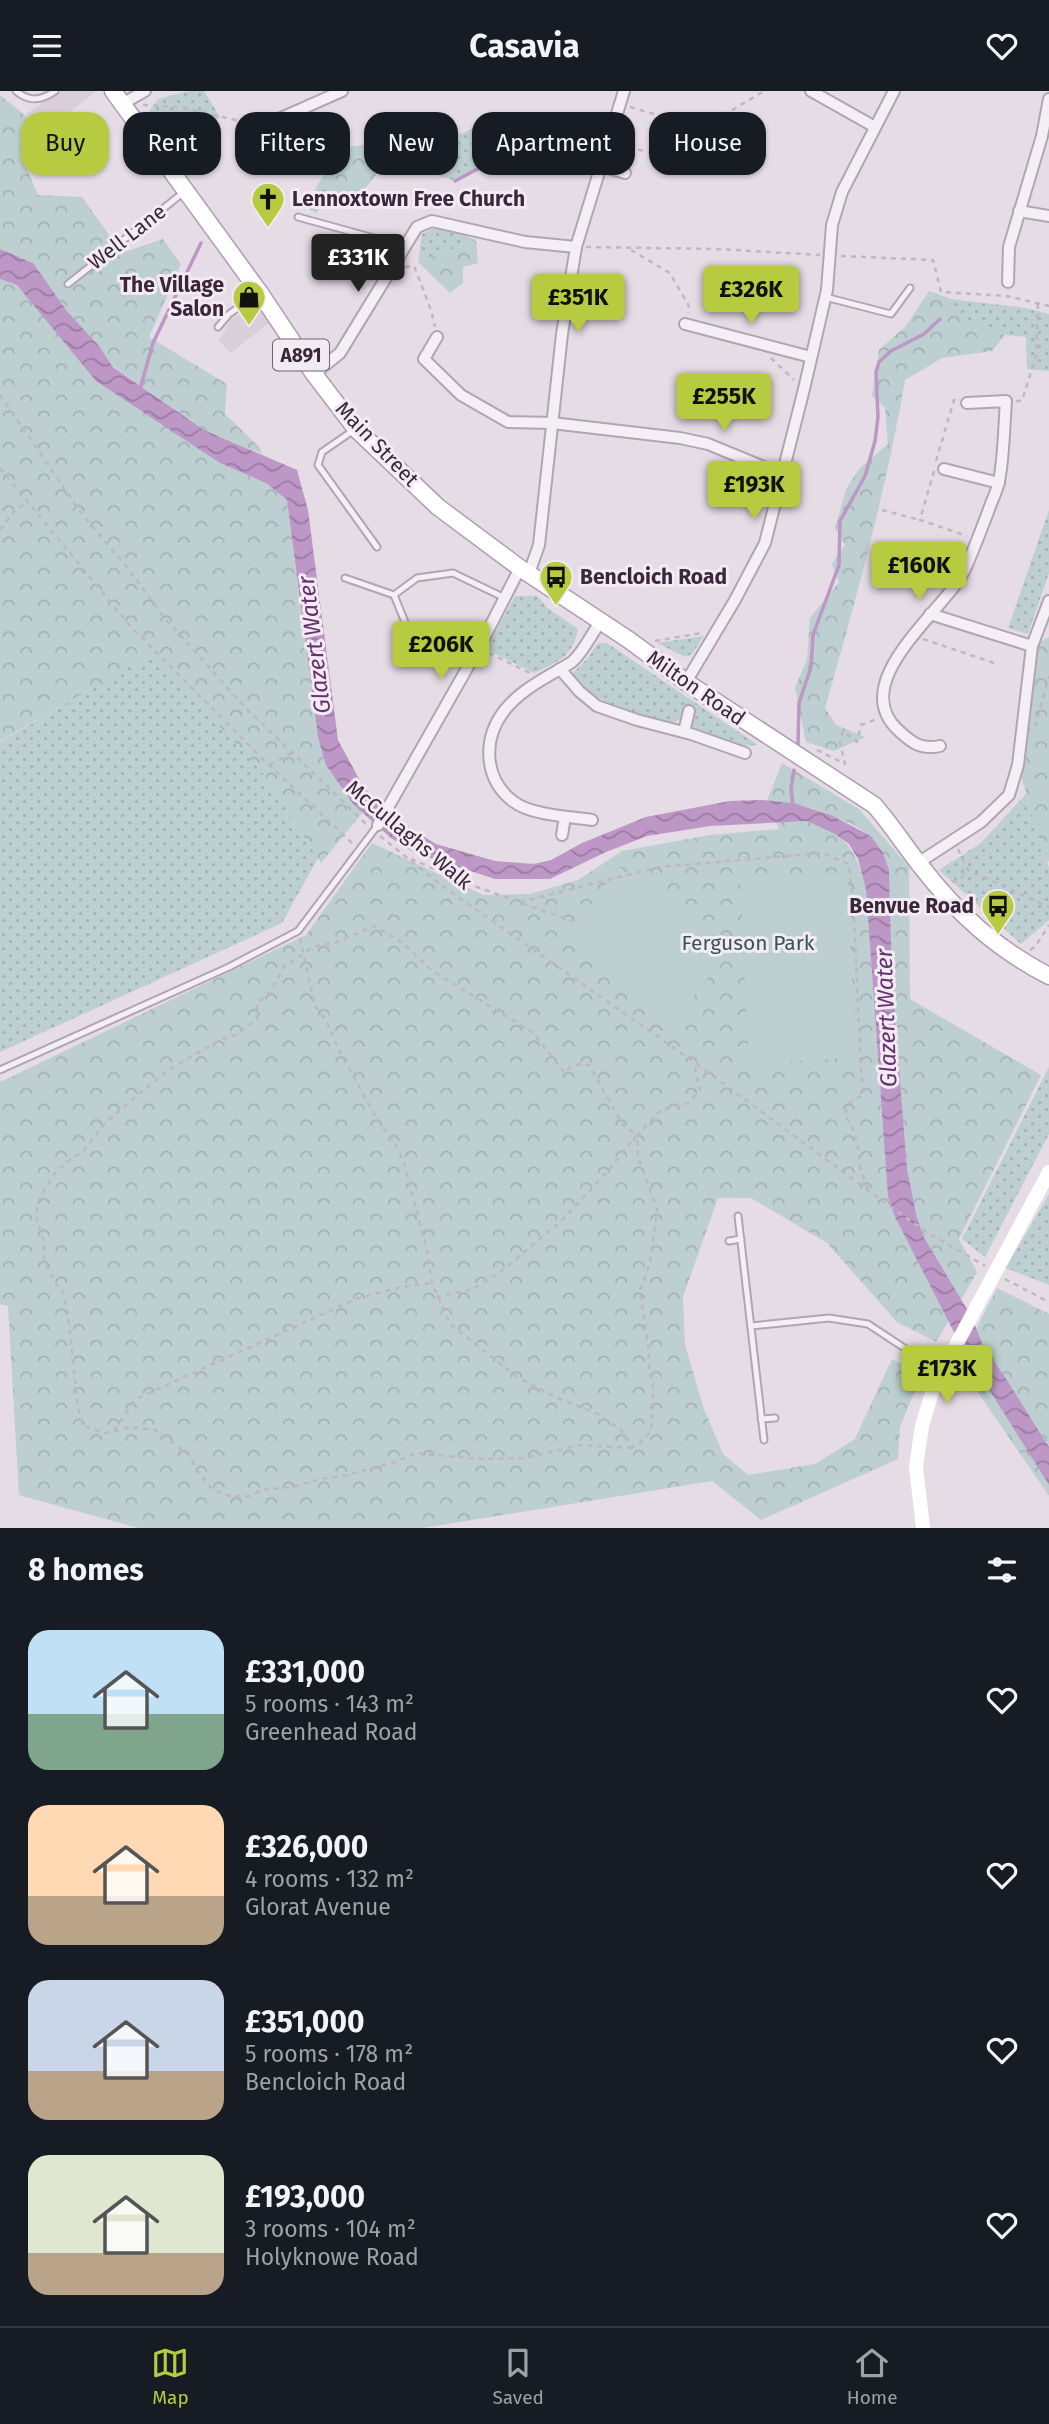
<!DOCTYPE html>
<meta charset="utf-8">
<style>
body{margin:0;font-family:"Fira Sans",sans-serif;background:#242831;color:#f1f3f6;height:100vh;display:flex;flex-direction:column;font-size:26px;white-space:nowrap}
*{box-sizing:border-box;margin:0}
p{font-size:23px;color:#9ea1a6}
.icon{flex:none;width:38px;height:38px;fill:none;stroke:currentColor;stroke-width:2;stroke-linecap:round;stroke-linejoin:round}
.map{position:relative;height:1437px;overflow:hidden}
.sheet{display:flex;flex-direction:column;background:#171b24;flex:1}
.sheet>*{flex:none}
.banner{position:absolute;left:21px;top:21px;width:1008px;height:63px;display:flex;gap:14px}
.price{position:absolute;translate:-50% -60px;padding:0 16px;border-radius:7px;background:#b7cb41;color:#111;font-size:23px;line-height:46px;filter:drop-shadow(0 2px 4px #0008)}
.price::after{content:'';position:absolute;left:50%;top:42px;width:21px;height:16px;margin-left:-10px;background:inherit;clip-path:polygon(0 0,100% 0,50% 100%)}
.price.selected{background:#222;color:#fff}
ul{padding:0;list-style:none}
li{display:flex;align-items:center;gap:21px;height:175px;padding:0 28px}
li span{display:grid;place-items:center;flex:none;width:196px;height:140px;border-radius:21px;color:#555}
li>.icon{margin-inline-start:auto}
span .icon{width:84px;height:84px;fill:#fffc;stroke-width:1}
li b{font-size:30px}
h2{display:flex;justify-content:space-between;align-items:center;height:84px;padding:0 28px;font-size:30px}
.tag{padding:0 24px;border-radius:21px;background:#171b24;box-shadow:0 2px 5px #0004;font-size:24px;line-height:63px}
.tag.selected{background:#b7cb41;color:#111}
header{display:flex;justify-content:space-between;align-items:center;height:91px;padding:0 28px;background:#171b24;font-size:32px;font-weight:700}
.tab-bar{display:flex;justify-content:space-around;align-items:center;height:98px;border-top:2px solid #363941;background:#171b24;font-size:19px;color:#9ea1a6}
.tab-bar a{display:grid;justify-items:center;gap:4px}
.tab-bar .selected{color:#b7cb41}
.map>svg:first-child{display:block}
.built{fill:#dacedb}
.grass{fill:url(#grass-dots)}
.forest{fill:url(#forest-crowns)}
.pitch{fill:#bdcfd0}
.water{fill:url(#water-waves)}
.lines{fill:none;stroke-linecap:round;stroke-linejoin:round}
.stream{stroke:#bd97c6;stroke-width:3.5}
.lane-casing{stroke:#b2a5b3;stroke-width:9}
.street-casing{stroke:#b2a5b3;stroke-width:14}
.primary-casing{stroke:#af9cb2;stroke-width:19}
.path{stroke:#c0b7c1;stroke-width:2.5;stroke-dasharray:5 5;stroke-linecap:butt}
.lane{stroke:#f4eff5;stroke-width:5}
.street{stroke:#f4eff5;stroke-width:10}
.secondary{stroke:#fff;stroke-width:14}
.primary{stroke:#fff;stroke-width:16}
.labels{text-anchor:middle;stroke-width:6;stroke-linejoin:round;paint-order:stroke}
.shield{fill:#f3ebf4;stroke:#726173;stroke-width:2}
.shield-label{font-size:19px;font-weight:bold;fill:#3b263c}
.poi-label{font-size:21px;font-weight:bold;fill:#3b263c;stroke:#f3ebf4;text-anchor:start}
.street-label{font-size:21px;fill:#3b263c;stroke:#f3ebf4}
.park-label{font-size:21px;fill:#345458;stroke:#f3ebf4}
.water-label{font-size:23px;font-style:italic;fill:#66316f;stroke:#f3ebf4}
</style>
<header><svg class="icon" aria-label="menu" viewBox="0 0 24 24"><path d="M4 6h16M4 12h16M4 18h16"/></svg>Casavia<svg class="icon" aria-label="heart" viewBox="0 0 24 24"><path d="M12 20l-8-8c-3-5 5-10 8-4 3-6 11-1 8 4z"/></svg></header>
<div class="map">
<svg width="1049" height="1437" viewBox="0 0 1049 1437">
<defs>
<pattern id="grass-dots" width="8" height="8" patternUnits="userSpaceOnUse" patternTransform="scale(1.75)"><rect width="8" height="8" fill="#bdcfd0"/><path d="M2 2h.1M6 6h.1" fill="none" stroke="#a3b2b4" stroke-width="1.8" stroke-linecap="round"/></pattern>
<pattern id="forest-crowns" width="20" height="18" patternUnits="userSpaceOnUse" patternTransform="scale(1.75)"><rect width="20" height="18" fill="#bdcfd0"/><path d="M2 6a3 3 0 1 1 6 0M12 15a3 3 0 1 1 6 0" fill="none" stroke="#a3b2b4"/></pattern>
<pattern id="water-waves" width="16" height="10" patternUnits="userSpaceOnUse" patternTransform="scale(1.75)"><rect width="16" height="10" fill="#bd97c6"/><path d="M0 5q4-4 8 0t8 0" fill="none" stroke="#9b7ba2"/></pattern>
</defs>
<rect width="100%" height="100%" fill="#e5dce6"/>
<g class="built">
<path d="M 58,0 L 96,0 L 54,34 L 39,36 L 25,24 Z"/>
<path d="M 258,214 L 270,231 L 231,262 L 219,250 L 231,228 Z"/>
</g>
<g class="grass">
<path d="M 189,0 L 204,0 L 220,26 L 181,57 L 149,21 L 158,8 Z"/>
<path d="M 497,28 L 516,30 L 515,50 L 582,60 L 584,67 L 502,65 L 455,90 L 394,70 Z"/>
<path d="M 433,138 L 447,138 L 476,149 L 418,171 L 422,143 Z"/>
<path d="M 951,208 L 1026,217 L 1049,223 L 1049,280 L 1027,278 L 1026,246 L 1005,244 L 948,221 Z"/>
<path d="M 1049,419 L 1049,482 L 1028,543 L 1008,537 Z"/>
<path d="M 515,505 L 537,505 L 549,518 L 578,538 C 574,565 556,572 534,582 L 486,558 Z"/>
<path d="M 704,545 L 692,563 L 685,566 L 657,552 Z"/>
<path d="M 598,552 L 607,552 L 758,654 L 743,655 L 696,640 L 691,632 L 693,620 L 683,619 L 680,628 L 672,633 C 632,621 600,616 571,584 L 588,567 Z"/>
<path d="M 152,562 L 263,682 L 318,767 L 282,832 L 0,961 L 0,651 Z"/>
<path d="M 1026,703 L 1049,777 L 1049,829 L 1021,853 L 939,779 L 981,752 Z"/>
<path d="M 1049,976 L 1049,1043 L 985,1166 L 962,1148 Z"/>
<path d="M 1049,1103 L 1049,1194 L 1006,1177 Z"/>
</g>
<g class="forest">
<path d="M 0,4 L 39,36 L 20,62 L 38,104 L 82,106 L 122,162 L 163,148 L 181,173 L 149,246 L 227,293 L 225,323 L 258,355 L 263,363 L 204,339 L 113,275 L 99,255 L 67,220 L 33,172 L 0,158 Z"/>
<path d="M 517,34 L 554,37 L 552,54 L 515,51 Z"/>
<path d="M 382,51 L 384,74 L 362,101 L 328,106 L 316,122 L 306,116 L 337,58 Z"/>
<path d="M 476,149 L 478,172 L 463,176 L 463,192 L 450,202 L 418,171 Z"/>
<path d="M 0,188 L 17,194 L 34,214 L 192,352 L 220,372 L 266,392 L 287,409 L 318,646 L 354,714 L 363,721 L 321,772 L 263,682 L 152,563 L 0,650 Z"/>
<path d="M 929,200 L 951,208 L 949,221 L 1005,244 L 992,260 L 942,267 L 905,289 C 886,400 856,509 825,617 L 836,634 L 865,646 L 834,660 L 806,651 L 795,596 L 807,569 L 810,527 L 839,491 L 832,473 L 845,454 L 835,437 L 846,398 L 859,378 L 888,353 L 885,317 L 872,305 L 879,259 L 906,235 Z"/>
<path d="M 1049,546 L 1049,770 L 1046,771 L 1018,674 L 1032,555 Z"/>
<path d="M 782,672 L 859,718 L 909,776 L 910,908 L 1041,984 L 959,1148 L 977,1181 L 961,1209 L 924,1145 L 917,1127 L 907,1078 L 892,885 L 889,779 L 871,745 L 852,733 L 812,717 L 767,710 Z"/>
<path d="M 807,730 C 848,743 856,760 866,799 L 888,1106 L 895,1126 L 949,1229 L 936,1251 L 897,1231 L 827,1152 L 751,1107 L 718,1107 L 683,1206 L 685,1254 L 704,1318 L 723,1363 L 748,1384 L 815,1373 L 855,1348 L 892,1268 L 921,1284 L 900,1336 L 898,1368 L 761,1429 L 712,1390 L 423,1437 L 138,1437 L 19,1404 L 8,1215 L 0,1213 L 0,991 L 306,844 L 372,752 L 483,804 L 530,803 L 578,789 L 622,760 L 710,744 L 779,738 L 776,731 Z"/>
<path d="M 997,1197 L 1049,1223 L 1049,1356 L 1005,1286 L 983,1254 L 976,1238 Z"/>
<path d="M 965,1258 L 1049,1394 L 1049,1405 L 958,1272 Z"/>
</g>
<g class="pitch">
<path d="M 619,776 L 730,857 L 676,930 L 565,849 Z"/>
<path d="M 847,781 L 856,967 L 749,972 L 740,786 Z"/>
</g>
<path class="water" d="M 0,158 L 33,172 L 67,220 L 99,255 L 113,276 L 204,339 L 297,379 L 308,419 L 338,649 L 364,697 L 403,733 L 436,753 L 495,770 L 534,773 L 551,769 L 582,752 L 646,726 L 730,710 L 761,709 L 793,712 L 831,724 L 871,745 L 883,762 L 889,779 L 892,885 L 907,1078 L 917,1127 L 924,1146 L 971,1225 L 983,1254 L 1005,1286 L 1049,1356 L 1049,1394 L 958,1249 L 895,1126 L 888,1106 L 866,799 L 858,768 L 849,753 L 835,743 L 807,730 L 710,735 L 647,745 L 606,761 L 550,788 L 495,788 L 415,762 L 391,747 L 354,714 L 326,674 L 318,646 L 287,409 L 266,392 L 220,372 L 96,290 L 17,194 L 0,188 Z"/>
<g class="lines">
<g class="stream">
<path d="M 455,90 L 502,65 L 584,67"/>
<path d="M 140,298 L 153,252 L 201,152"/>
<path d="M 798,653 L 799,612 L 811,576 L 813,544 L 839,474 L 840,430 L 865,385 L 875,350 L 878,326 L 876,281 L 879,271 L 891,260 L 924,243 L 940,228"/>
<path d="M 793,715 L 791,698 L 794,679"/>
</g>
<defs>
<g id="lane">
<path d="M 16,0 C 29,11 41,10 55,0"/>
<path d="M 298,126 L 403,155"/>
<path d="M 68,193 L 184,101"/>
<path d="M 825,206 L 891,223 L 910,197"/>
<path d="M 218,236 L 229,223 L 258,203"/>
<path d="M 354,339 L 322,361 L 318,374 L 377,456"/>
<path d="M 345,487 L 394,504 L 411,546 L 482,551"/>
<path d="M 394,504 L 417,487 L 453,482 L 505,507"/>
<path d="M 0,979 L 229,876 L 298,840 L 378,734"/>
<path d="M 738,1125 L 764,1349"/>
<path d="M 729,1150 L 741,1148"/>
<path d="M 751,1235 L 829,1227 L 868,1233 L 939,1280"/>
<path d="M 761,1328 L 775,1327"/>
</g>
<g id="street">
<path d="M 811,0 L 875,36"/>
<path d="M 122,13 L 145,0"/>
<path d="M 263,35 L 342,0"/>
<path d="M 602,75 L 625,82"/>
<path d="M 1019,120 L 1049,125"/>
<path d="M 1008,191 L 1009,156 L 1042,45 L 1049,8"/>
<path d="M 685,233 L 811,266"/>
<path d="M 437,246 L 424,268 L 461,304 L 508,331 L 552,332 L 680,347 L 708,353 L 783,384"/>
<path d="M 314,283 L 340,262 L 417,136 L 432,130 L 525,151 L 576,156"/>
<path d="M 944,378 L 999,392"/>
<path d="M 529,482 L 539,454 L 562,243 L 576,156 L 624,0"/>
<path d="M 930,523 L 1032,555"/>
<path d="M 560,578 L 579,600 L 597,615 L 637,629 L 691,643 L 745,662"/>
<path d="M 686,591 L 735,509 L 765,452 L 804,298 L 827,199 L 832,134 L 842,101 L 894,0"/>
<path d="M 684,641 L 689,620"/>
<path d="M 940,655 C 921,659 912,652 898,639 C 845,589 948,518 966,476 C 974,458 981,439 988,421 C 991,411 997,401 999,390 C 1004,365 1004,336 1006,310 L 967,312"/>
<path d="M 592,729 C 571,726 531,724 514,711 C 484,689 482,649 504,620 C 517,603 536,592 555,581 C 560,578 568,574 573,570 C 584,560 592,542 601,530"/>
<path d="M 378,734 L 482,551 L 520,477"/>
<path d="M 562,744 L 565,726"/>
<path d="M 918,772 L 981,731 L 1009,704 L 1018,674 L 1032,555 L 1049,510"/>
</g>
<path id="primary" d="M 113,0 L 260,202 L 314,283 L 356,338 L 438,416 L 520,477 L 629,549 L 686,591 L 874,714 C 891,733 904,754 920,774 C 957,822 995,857 1049,885"/>
</defs>
<use href="#lane" class="lane-casing"/>
<use href="#street" class="street-casing"/>
<use href="#primary" class="primary-casing"/>
<g class="path">
<path d="M 143,14 L 179,16 L 253,33"/>
<path d="M 630,16 L 702,37 L 764,0"/>
<path d="M 619,53 L 680,70 L 682,61"/>
<path d="M 650,62 L 653,53"/>
<path d="M 586,156 L 718,158 L 820,164"/>
<path d="M 631,159 L 670,182 L 689,215 L 688,222"/>
<path d="M 841,165 L 933,169 L 941,201 L 1007,205 L 1049,215"/>
<path d="M 405,176 L 414,175 L 431,219 L 435,236"/>
<path d="M 771,267 L 794,289"/>
<path d="M 0,304 L 84,426 L 128,477 L 162,524 L 245,616 L 367,734"/>
<path d="M 1016,310 L 1022,310 L 1036,265 L 1038,213"/>
<path d="M 936,370 L 954,309 L 957,310"/>
<path d="M 0,377 L 131,536 L 263,668 L 354,754"/>
<path d="M 934,380 L 920,429 L 967,445"/>
<path d="M 882,419 L 920,429"/>
<path d="M 0,439 L 15,419 L 29,411"/>
<path d="M 923,548 L 997,573"/>
<path d="M 655,550 L 701,542"/>
<path d="M 489,562 L 530,582"/>
<path d="M 1035,636 L 1049,585"/>
<path d="M 817,659 L 845,673 L 840,652 L 843,640 L 857,651 L 861,634 L 877,628"/>
<path d="M 270,674 L 291,662"/>
<path d="M 380,745 L 441,794 L 694,971 L 888,1114 L 927,1141 L 985,1175"/>
<path d="M 958,758 L 968,779 L 1049,816"/>
<path d="M 411,768 L 477,796 L 572,830"/>
<path d="M 952,791 L 959,789 L 968,779"/>
<path d="M 520,811 L 660,776 L 822,762 L 849,773 L 854,825 L 861,981 L 864,1003 L 848,1013 L 845,1025 C 857,1041 858,1055 860,1074 C 861,1083 866,1092 869,1101"/>
<path d="M 300,847 L 315,915 L 327,931 L 340,961 L 377,1028 L 395,1053 L 404,1072 L 427,1159 L 432,1192 L 450,1233 L 516,1285 L 555,1306 L 598,1323 L 622,1340 L 629,1351 L 630,1357 L 581,1354 L 525,1367 L 480,1368 L 415,1362 L 395,1371 L 347,1384 L 321,1388 L 292,1396 L 262,1399 L 250,1405 L 229,1405 L 212,1398 L 198,1381 L 189,1364 L 155,1339 L 131,1336 L 105,1342 L 83,1335 L 78,1317 L 68,1224 L 63,1201 L 55,1192 L 44,1169 L 44,1150 L 37,1130 L 37,1112 L 55,1082 L 73,1066 L 83,1061 L 104,1033 L 135,1006 L 170,978 L 220,949 L 238,943 L 257,928 L 257,912 L 270,901 L 284,876 L 313,856 L 337,851 L 374,835 L 403,852 L 431,879 L 532,941 L 565,982 C 572,972 578,973 589,974 L 623,1034 L 638,1045 L 640,1041 L 661,1019 L 688,1012 L 700,1000 L 694,971"/>
<path d="M 1030,859 L 1035,856 L 1049,834"/>
<path d="M 1005,1188 L 1049,1211"/>
<path d="M 436,1206 L 473,1198 L 504,1178 L 561,1130 L 608,1080 L 637,1043"/>
<path d="M 114,1339 L 136,1308 L 356,1208 L 401,1196 L 432,1192"/>
<path d="M 630,1357 L 639,1353 L 651,1340 L 653,1316 L 653,1295 L 649,1277 L 649,1261 L 640,1200 L 650,1172 L 657,1118 L 638,1066 L 637,1044"/>
</g>
<use href="#lane" class="lane"/>
<use href="#street" class="street"/>
<path class="secondary" d="M 923,1437 L 916,1376 L 922,1335 L 934,1295 L 1049,1081"/>
<use href="#primary" class="primary"/>
</g>
<defs>
<symbol id="church-pin" viewBox="-11 -11 22 30"><path d="M0 17L-7.5 6A9.5 9.5 0 1 1 7.5 6Z" fill="#b7cb41" stroke="#f3ebf4"/><path d="M-1.2-6h2.4v3.5h3.3v2.4h-3.3V6h-2.4V-.1h-3.3v-2.4h3.3Z" fill="#111"/></symbol>
<symbol id="shop-pin" viewBox="-11 -11 22 30"><path d="M0 17L-7.5 6A9.5 9.5 0 1 1 7.5 6Z" fill="#b7cb41" stroke="#f3ebf4"/><path d="M-5-2.5h2.3a2.7 3.5 0 0 1 5.4 0H5L5.5 6h-11ZM-1.5-2.5h3a1.5 2.3 0 0 0-3 0Z" fill="#111"/></symbol>
<symbol id="bus-pin" viewBox="-11 -11 22 30"><path d="M0 17L-7.5 6A9.5 9.5 0 1 1 7.5 6Z" fill="#b7cb41" stroke="#f3ebf4"/><path d="M-5-6H5V4H4V6H2V4H-2V6H-4V4H-5ZM-3.5-4V0h7V-4ZM-3.5 1.2v1.5H-2V1.2ZM2 1.2v1.5H3.5V1.2Z" fill="#111"/></symbol>
</defs>
<g fill-rule="evenodd">
<use href="#church-pin" x="249" y="89" width="38" height="52"/>
<use href="#shop-pin" x="230" y="187" width="38" height="52"/>
<use href="#bus-pin" x="537" y="467" width="38" height="52"/>
<use href="#bus-pin" x="979" y="796" width="38" height="52"/>
</g>
<g class="labels">
<rect class="shield" x="273" y="248.5" width="56" height="31" rx="5"/>
<g class="shield-label">
<text x="301" y="271">A891</text>
</g>
<g class="poi-label">
<text x="292" y="115">Lennoxtown Free Church</text>
<text x="224" y="201" text-anchor="end">The Village<tspan x="224" dy="24">Salon</tspan></text>
<text x="580" y="493">Bencloich Road</text>
<text x="974" y="822" text-anchor="end">Benvue Road</text>
</g>
<g class="street-label">
<text transform="translate(127 146) rotate(-38)" y="7">Well Lane</text>
<text transform="translate(377 353) rotate(46)" y="7">Main Street</text>
<text transform="translate(696 597) rotate(35)" y="7">Milton Road</text>
<text transform="translate(409 744) rotate(40)" y="7">McCullaghs Walk</text>
</g>
<g class="park-label">
<text x="748" y="859">Ferguson Park</text>
</g>
<g class="water-label">
<text transform="translate(314 554) rotate(-97)" y="8">Glazert Water</text>
<text transform="translate(886 927) rotate(-92)" y="8">Glazert Water</text>
</g>
</g>
</svg>
<b class="price selected" style="left:358px;top:203px">£331K</b>
<b class="price" style="left:751px;top:235px">£326K</b>
<b class="price" style="left:578px;top:243px">£351K</b>
<b class="price" style="left:724px;top:342px">£255K</b>
<b class="price" style="left:754px;top:430px">£193K</b>
<b class="price" style="left:919px;top:511px">£160K</b>
<b class="price" style="left:441px;top:590px">£206K</b>
<b class="price" style="left:947px;top:1314px">£173K</b>
<div class="banner">
<a class="tag selected">Buy</a>
<a class="tag">Rent</a>
<a class="tag">Filters</a>
<a class="tag">New</a>
<a class="tag">Apartment</a>
<a class="tag">House</a>
</div>
</div>
<section class="sheet">
<h2>8 homes<svg class="icon" aria-label="filters" viewBox="0 0 24 24"><path d="M4 7h16M4 17h16"/><circle cx="9" cy="7" r="2"/><circle cx="15" cy="17" r="2"/></svg></h2>
<ul>
<li><span style="background:linear-gradient(#bfe0f5 60%,#7fa58c 0)"><svg class="icon" aria-label="home" viewBox="0 0 24 24"><path d="M3 11l9-7 9 7M6 9v11h12V9"/></svg></span><div><b>£331,000</b><p>5 rooms · 143 m²</p><p>Greenhead Road</p></div><svg class="icon" aria-label="heart" viewBox="0 0 24 24"><path d="M12 20l-8-8c-3-5 5-10 8-4 3-6 11-1 8 4z"/></svg></li>
<li><span style="background:linear-gradient(#ffd9b3 65%,#b9a48a 0)"><svg class="icon" aria-label="home" viewBox="0 0 24 24"><path d="M3 11l9-7 9 7M6 9v11h12V9"/></svg></span><div><b>£326,000</b><p>4 rooms · 132 m²</p><p>Glorat Avenue</p></div><svg class="icon" aria-label="heart" viewBox="0 0 24 24"><path d="M12 20l-8-8c-3-5 5-10 8-4 3-6 11-1 8 4z"/></svg></li>
<li><span style="background:linear-gradient(#c9d6e8 65%,#b9a48a 0)"><svg class="icon" aria-label="home" viewBox="0 0 24 24"><path d="M3 11l9-7 9 7M6 9v11h12V9"/></svg></span><div><b>£351,000</b><p>5 rooms · 178 m²</p><p>Bencloich Road</p></div><svg class="icon" aria-label="heart" viewBox="0 0 24 24"><path d="M12 20l-8-8c-3-5 5-10 8-4 3-6 11-1 8 4z"/></svg></li>
<li><span style="background:linear-gradient(#dfe7d0 70%,#b9a48a 0)"><svg class="icon" aria-label="home" viewBox="0 0 24 24"><path d="M3 11l9-7 9 7M6 9v11h12V9"/></svg></span><div><b>£193,000</b><p>3 rooms · 104 m²</p><p>Holyknowe Road</p></div><svg class="icon" aria-label="heart" viewBox="0 0 24 24"><path d="M12 20l-8-8c-3-5 5-10 8-4 3-6 11-1 8 4z"/></svg></li>
</ul>
</section>
<nav class="tab-bar">
<a class="selected"><svg class="icon" aria-label="map" viewBox="0 0 24 24"><path d="M3 6l6-2 6 2 6-2v14l-6 2-6-2-6 2zM9 4v14M15 6v14"/></svg>Map</a>
<a><svg class="icon" aria-label="saved" viewBox="0 0 24 24"><path d="M7 4h10v16l-5-4-5 4z"/></svg>Saved</a>
<a><svg class="icon" aria-label="home" viewBox="0 0 24 24"><path d="M3 11l9-7 9 7M6 9v11h12V9"/></svg>Home</a>
</nav>
